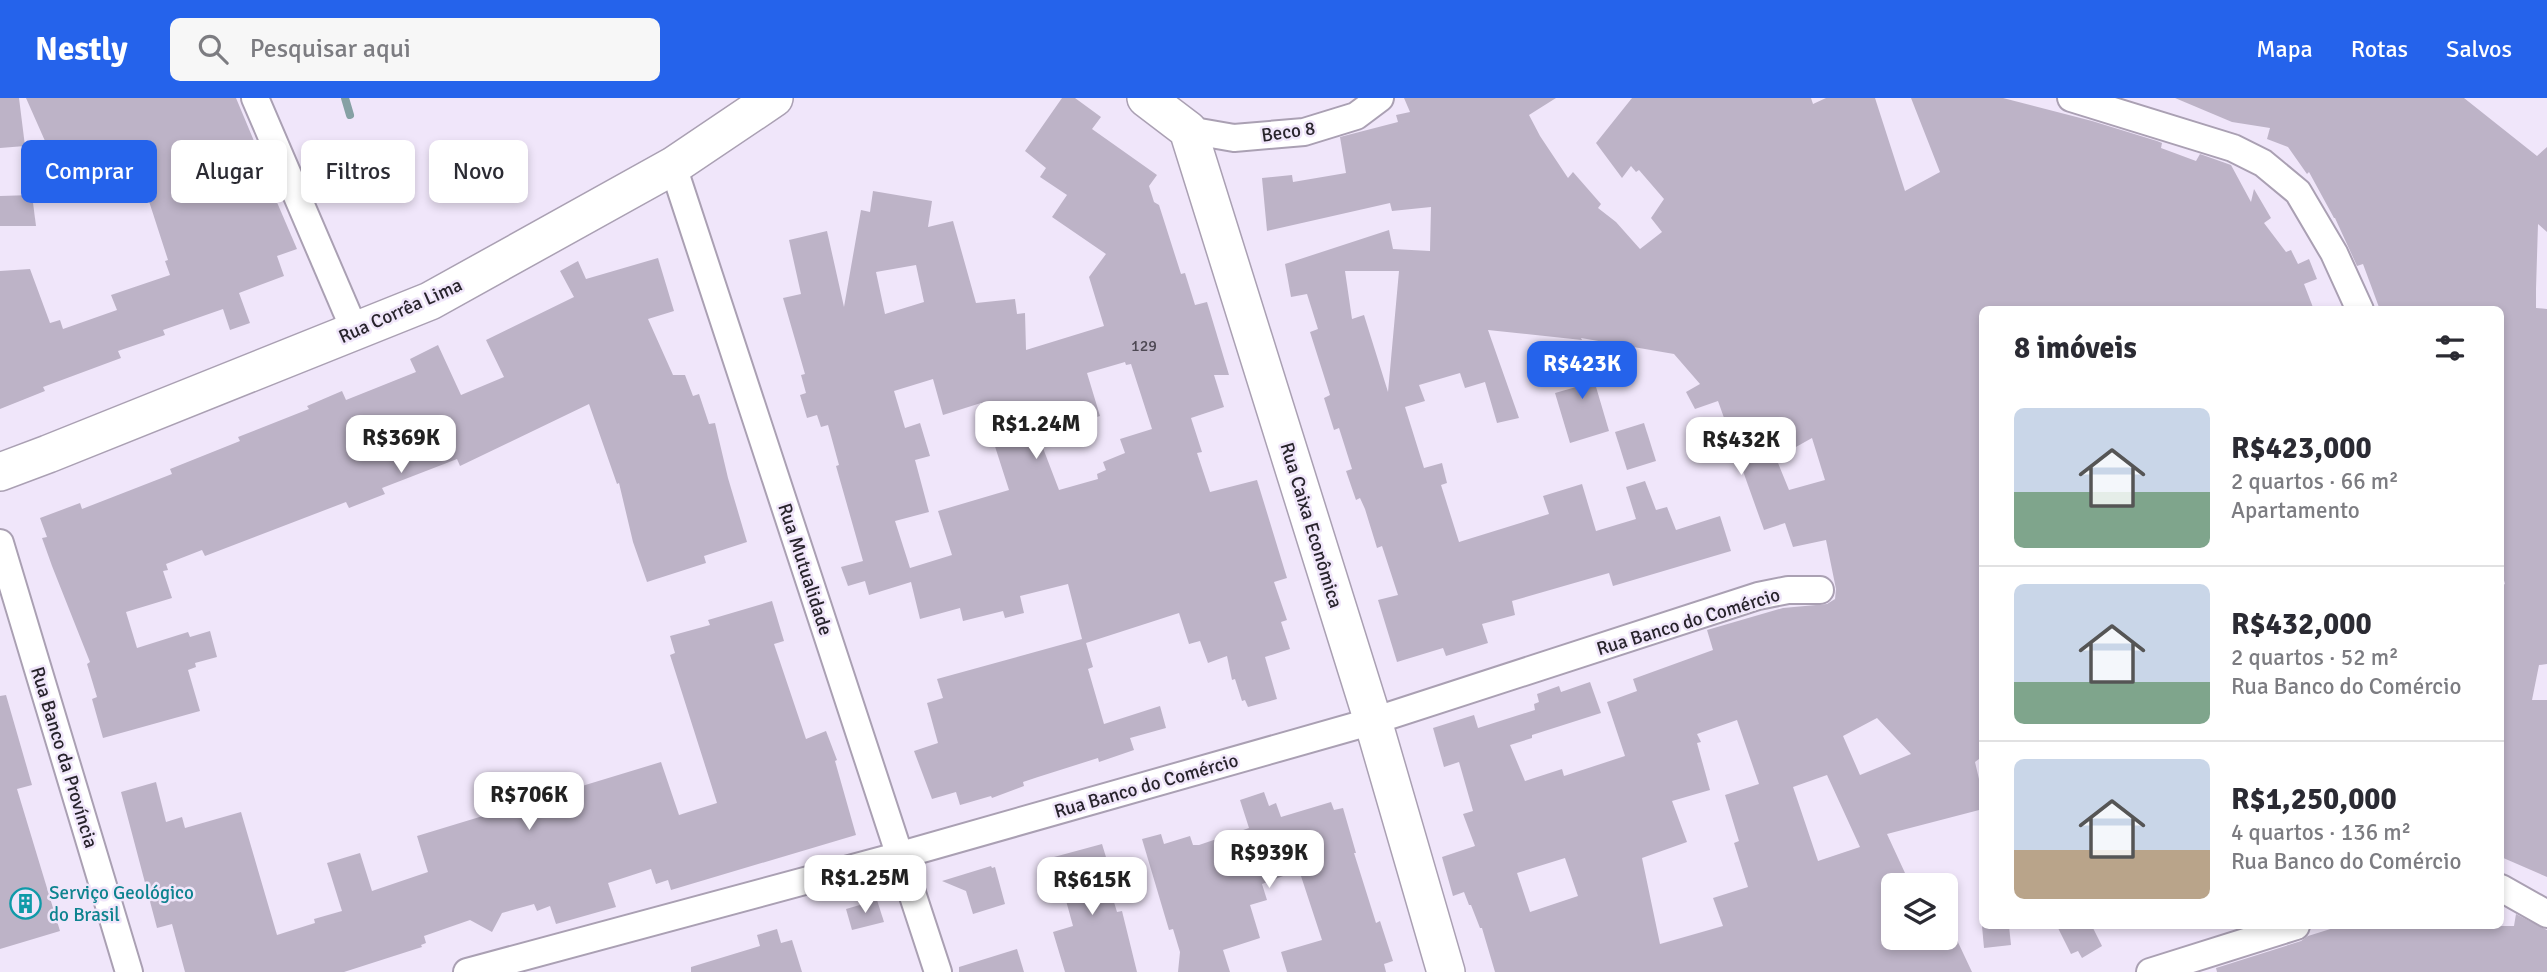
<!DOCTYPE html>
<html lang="pt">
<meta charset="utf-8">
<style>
body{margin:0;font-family:Signika,sans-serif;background:#f7f7f7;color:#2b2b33;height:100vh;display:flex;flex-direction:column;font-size:26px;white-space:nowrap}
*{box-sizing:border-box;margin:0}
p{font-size:23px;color:#7c7c81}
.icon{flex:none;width:38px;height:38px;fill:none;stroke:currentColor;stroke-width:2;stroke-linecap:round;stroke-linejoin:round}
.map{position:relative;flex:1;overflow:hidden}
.panel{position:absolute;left:1979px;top:208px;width:525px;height:623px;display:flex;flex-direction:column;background:#fff;border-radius:10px;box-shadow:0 4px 10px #0003}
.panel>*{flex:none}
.hud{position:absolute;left:21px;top:42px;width:665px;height:63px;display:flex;gap:14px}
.controls{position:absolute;left:1881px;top:775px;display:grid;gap:14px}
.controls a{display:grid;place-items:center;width:77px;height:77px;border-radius:10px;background:#fff;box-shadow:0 4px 10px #0003;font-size:35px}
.price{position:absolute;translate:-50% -60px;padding:0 16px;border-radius:14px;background:#fff;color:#222;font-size:23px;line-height:46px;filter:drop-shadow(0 2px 4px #0008)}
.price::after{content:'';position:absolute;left:50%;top:42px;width:21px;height:16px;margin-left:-10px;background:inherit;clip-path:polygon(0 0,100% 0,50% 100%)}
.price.on{background:#2563eb;color:#fff}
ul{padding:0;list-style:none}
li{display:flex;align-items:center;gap:21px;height:175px;padding:0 35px}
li+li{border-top:2px solid #e1e1e2}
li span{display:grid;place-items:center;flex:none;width:196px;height:140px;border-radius:10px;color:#555}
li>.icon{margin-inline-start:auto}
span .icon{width:84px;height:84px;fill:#fffc;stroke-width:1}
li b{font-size:30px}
h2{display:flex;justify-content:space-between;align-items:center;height:84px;padding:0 35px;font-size:30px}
.tag{padding:0 24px;border-radius:10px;background:#fff;box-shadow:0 4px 10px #0003;font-size:24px;line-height:63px}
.tag.on{background:#2563eb;color:#fff}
header{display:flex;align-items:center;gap:42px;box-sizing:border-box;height:98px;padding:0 35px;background:#2563eb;color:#fff}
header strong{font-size:33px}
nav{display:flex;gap:38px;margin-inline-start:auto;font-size:24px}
.search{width:490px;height:63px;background:#f7f7f7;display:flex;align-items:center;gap:18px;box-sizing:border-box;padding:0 24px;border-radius:10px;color:#7c7c81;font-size:26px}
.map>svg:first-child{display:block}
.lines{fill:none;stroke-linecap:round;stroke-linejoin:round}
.stream{stroke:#86a1a4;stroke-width:8}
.building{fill:#bdb3c7;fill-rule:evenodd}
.street-casing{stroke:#aaa0b3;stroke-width:30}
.secondary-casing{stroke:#aaa0b3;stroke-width:40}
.street{stroke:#fff;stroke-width:26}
.secondary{stroke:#fff;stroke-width:37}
.labels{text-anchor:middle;stroke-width:5;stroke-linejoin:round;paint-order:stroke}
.number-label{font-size:16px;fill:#4d4853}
.street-label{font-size:19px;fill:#28242c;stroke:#f0e6fa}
.culture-label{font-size:19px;fill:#0d838f;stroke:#f0e6fa;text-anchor:start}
</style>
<header>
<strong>Nestly</strong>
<div class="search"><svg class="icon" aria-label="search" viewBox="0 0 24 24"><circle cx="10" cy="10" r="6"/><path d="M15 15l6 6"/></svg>Pesquisar aqui</div>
<nav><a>Mapa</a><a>Rotas</a><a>Salvos</a></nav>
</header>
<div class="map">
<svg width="2547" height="874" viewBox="0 0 2547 874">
<rect width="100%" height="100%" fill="#f0e6fa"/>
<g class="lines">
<path class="stream" d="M 345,0 L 350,17"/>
</g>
<g class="building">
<path d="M 0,0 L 19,0 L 25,48 L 0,50 Z"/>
<path d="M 26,0 L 236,0 L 264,67 L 261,67 L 297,151 L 277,158 L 284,178 L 239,195 L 250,225 L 230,232 L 223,211 L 163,232 L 165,237 L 118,253 L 121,260 L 43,289 L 45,293 L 0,311 L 0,173 L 30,171 L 50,225 L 60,222 L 63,231 L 117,212 L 111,197 L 170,177 L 165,163 L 168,162 L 146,94 L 141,83 L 137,84 L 132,70 L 98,81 L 87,46 L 49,52 Z"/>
<path d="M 1062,0 L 1075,0 L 1101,19 L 1092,31 L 1157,77 L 1149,88 L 1154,104 L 1159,107 L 1181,176 L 1185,175 L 1195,207 L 1207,204 L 1229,277 L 1214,277 L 1224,309 L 1191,320 L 1202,354 L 1197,355 L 1210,394 L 1257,382 L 1287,480 L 1274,484 L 1287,522 L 1281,524 L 1290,551 L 1265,559 L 1277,601 L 1248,609 L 1245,602 L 1242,603 L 1235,581 L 1232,582 L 1227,558 L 1208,565 L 1200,543 L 1189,546 L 1179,515 L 1086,545 L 1093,569 L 1088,571 L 1104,626 L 1160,608 L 1166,630 L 1130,640 L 1134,652 L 1099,664 L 1098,660 L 1038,679 L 1023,684 L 1024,688 L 992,700 L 991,698 L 960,707 L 956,694 L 932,701 L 914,653 L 938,645 L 927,605 L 943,600 L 937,581 L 1082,541 L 1068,486 L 1020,498 L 1024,515 L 1005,520 L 1003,513 L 963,523 L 960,510 L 920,521 L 911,484 L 869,497 L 865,483 L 848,488 L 841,469 L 863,463 L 836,368 L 839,367 L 828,327 L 821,329 L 817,317 L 807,320 L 800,297 L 806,295 L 801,277 L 805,276 L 783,200 L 801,196 L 789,142 L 827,133 L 844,209 L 861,112 L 870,114 L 873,93 L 932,103 L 928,129 L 953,123 L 976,205 L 1015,201 L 1017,216 L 1025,215 L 1026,252 L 1104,228 L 1089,179 L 1106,156 L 1052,119 L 1067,97 L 1040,79 L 1046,70 L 1025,53 ZM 916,167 L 924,204 L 885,216 L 876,174 ZM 1125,264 L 1126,267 L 1131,266 L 1152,331 L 1120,341 L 1125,355 L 1103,364 L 1106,372 L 1097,376 L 1098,381 L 1059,392 L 1038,337 L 1100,318 L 1087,275 ZM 933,281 L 943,317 L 981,305 L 1009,392 L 938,413 L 952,457 L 910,470 L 895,423 L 929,414 L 915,362 L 930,358 L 920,325 L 905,330 L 894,293 Z"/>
<path d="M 1404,0 L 1556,0 L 1529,17 L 1540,38 L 1568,80 L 1573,74 L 1601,106 L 1598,110 L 1616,124 L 1640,151 L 1662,134 L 1651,120 L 1664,101 L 1639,72 L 1636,74 L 1631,68 L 1622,80 L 1596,45 L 1632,0 L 1811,0 L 1813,6 L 1826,0 L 1875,0 L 1905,93 L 1940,74 L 1911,0 L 2003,0 L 2092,23 L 2157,43 L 2162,45 L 2161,50 L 2196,63 L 2200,56 L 2231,67 L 2251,104 L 2254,91 L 2271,120 L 2264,125 L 2286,154 L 2291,152 L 2298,166 L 2309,161 L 2317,181 L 2304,186 L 2314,212 L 1983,212 L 1983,658 L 1975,664 L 1983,698 L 1983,711 L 1887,736 L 1911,788 L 1894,788 L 1894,840 L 1956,840 L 1972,874 L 1495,874 L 1482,830 L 1480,830 L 1471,807 L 1469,807 L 1464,794 L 1453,798 L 1442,759 L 1475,748 L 1463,716 L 1473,713 L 1459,664 L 1444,669 L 1433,630 L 1474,617 L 1478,630 L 1535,612 L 1534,606 L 1539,604 L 1537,596 L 1559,588 L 1561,594 L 1590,584 L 1601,615 L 1532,637 L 1532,640 L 1510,647 L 1525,683 L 1562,671 L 1564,678 L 1625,658 L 1607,604 L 1637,593 L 1633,581 L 1713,552 L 1707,532 L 1783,510 L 1827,506 L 1835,501 L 1836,491 L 1826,442 L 1793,449 L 1785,425 L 1764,432 L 1718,303 L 1695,311 L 1686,294 L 1700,286 L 1674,256 L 1581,240 L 1582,242 L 1488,232 L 1519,320 L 1497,325 L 1485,284 L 1465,290 L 1460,275 L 1419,287 L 1425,303 L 1405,309 L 1424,370 L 1442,365 L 1447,385 L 1441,387 L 1459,444 L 1549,416 L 1543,398 L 1582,386 L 1596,433 L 1636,421 L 1626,389 L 1645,383 L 1656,412 L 1667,409 L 1676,432 L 1720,418 L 1731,453 L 1613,488 L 1609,475 L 1512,503 L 1515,517 L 1482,526 L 1488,545 L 1446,558 L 1443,550 L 1397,564 L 1378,502 L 1398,497 L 1382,448 L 1377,450 L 1365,411 L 1360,400 L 1356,402 L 1346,373 L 1352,371 L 1339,330 L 1334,332 L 1324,300 L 1330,297 L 1310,234 L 1318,231 L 1307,196 L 1291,199 L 1285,166 L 1389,132 L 1393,151 L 1430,153 L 1431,109 L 1392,113 L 1390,105 L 1267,133 L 1262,80 L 1292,77 L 1293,84 L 1346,75 L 1340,39 L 1398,24 L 1396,17 L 1410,14 ZM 1345,173 L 1399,173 L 1388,294 L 1364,217 L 1352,221 ZM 1812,340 L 1825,382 L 1789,392 L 1776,360 ZM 1877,620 L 1911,656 L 1860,677 L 1843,638 ZM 1737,622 L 1759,686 L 1725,697 L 1739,743 L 1734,745 L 1748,789 L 1713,800 L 1723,828 L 1660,846 L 1642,760 L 1687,744 L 1672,703 L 1710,692 L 1697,645 L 1701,644 L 1697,636 ZM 1827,677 L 1860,749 L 1818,763 L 1793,689 ZM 1565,760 L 1578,798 L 1530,814 L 1517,775 Z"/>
<path d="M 2175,0 L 2464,0 L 2537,58 L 2547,49 L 2547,134 L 2538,126 L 2536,191 L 2536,210 L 2547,211 L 2547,566 L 2539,567 L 2532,602 L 2547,602 L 2547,779 L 2501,759 L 2501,488 L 2505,486 L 2501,471 L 2501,212 L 2380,212 L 2363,166 L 2357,168 L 2335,120 L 2334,120 L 2309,74 L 2307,76 L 2288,49 L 2267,41 L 2270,30 L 2232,24 Z"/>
<path d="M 32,97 L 36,128 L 0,128 L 0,98 Z"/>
<path d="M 658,160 L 674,213 L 648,221 L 673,277 L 685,277 L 693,298 L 699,296 L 709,326 L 715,325 L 728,380 L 747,444 L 704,458 L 706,465 L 647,484 L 633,444 L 619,385 L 617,386 L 589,306 L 460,368 L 457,361 L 382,390 L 385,396 L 349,410 L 346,404 L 205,458 L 202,452 L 166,466 L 168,472 L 163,473 L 172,500 L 126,514 L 137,550 L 188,534 L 190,539 L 210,533 L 217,559 L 195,565 L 196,569 L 188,572 L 200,613 L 103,640 L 92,601 L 97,599 L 87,566 L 90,564 L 52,468 L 42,440 L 47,439 L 40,420 L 80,405 L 82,411 L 172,376 L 170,371 L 240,343 L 238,339 L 309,311 L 307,308 L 342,293 L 346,302 L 416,274 L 410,261 L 438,247 L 461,297 L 504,279 L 486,242 L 574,199 L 560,173 L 578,163 L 586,181 Z"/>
<path d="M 1584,248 L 1609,333 L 1570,345 L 1555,295 L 1576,289 L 1565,255 Z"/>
<path d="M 1644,325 L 1656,363 L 1627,372 L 1615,334 Z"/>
<path d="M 772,503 L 784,543 L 774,546 L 806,641 L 826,633 L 837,662 L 835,663 L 856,737 L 671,792 L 668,782 L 656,786 L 651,771 L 608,785 L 616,809 L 556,826 L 550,808 L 537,813 L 534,806 L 502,815 L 492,834 L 470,822 L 424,838 L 426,845 L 421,847 L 422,849 L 344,874 L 185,874 L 172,826 L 157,830 L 121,694 L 156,684 L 166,724 L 182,719 L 185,730 L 241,714 L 277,837 L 315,825 L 314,821 L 342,813 L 327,765 L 360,755 L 372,793 L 428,774 L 417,738 L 661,664 L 679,717 L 717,705 L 670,557 L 675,555 L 670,538 L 710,527 L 708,522 Z"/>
<path d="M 6,597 L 32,687 L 17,691 L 60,833 L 0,851 L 0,598 Z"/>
<path d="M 1264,694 L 1269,708 L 1276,705 L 1281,719 L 1331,704 L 1334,712 L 1343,710 L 1356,755 L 1354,755 L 1376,825 L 1380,823 L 1393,863 L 1384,866 L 1386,874 L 1287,874 L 1281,854 L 1322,842 L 1299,772 L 1262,786 L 1267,802 L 1250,807 L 1260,840 L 1223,852 L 1230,874 L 1178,874 L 1180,854 L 1173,831 L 1169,832 L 1142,741 L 1161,736 L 1164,746 L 1190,738 L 1193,747 L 1199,747 L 1249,730 L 1240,702 Z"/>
<path d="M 1102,746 L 1109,769 L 1104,771 L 1117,814 L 1122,813 L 1137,874 L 1065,874 L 1053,834 L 1073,828 L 1054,759 Z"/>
<path d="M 991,768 L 992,770 L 995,769 L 1005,806 L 973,816 L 966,793 L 942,783 Z"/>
<path d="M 877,802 L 884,824 L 852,832 L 846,811 Z"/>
<path d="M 2516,816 L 2547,832 L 2547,874 L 2217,874 L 2216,870 L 2301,843 L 2308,838 L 2340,828 L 2514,828 Z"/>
<path d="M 1982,828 L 2009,828 L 2011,847 L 1984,850 Z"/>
<path d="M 2057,828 L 2092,828 L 2102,848 L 2082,860 L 2078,853 L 2071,856 Z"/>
<path d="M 777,831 L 781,845 L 792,842 L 802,874 L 691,874 L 691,869 L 760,848 L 757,837 Z"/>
<path d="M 1017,851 L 1024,874 L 959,874 L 959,869 Z"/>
</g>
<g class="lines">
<defs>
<g id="street">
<path d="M 255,0 L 355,233"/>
<path d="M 2071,0 L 2233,50 L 2263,65 L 2298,94 L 2334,155 L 2360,212"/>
<path d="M 1188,32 L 1234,40 L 1304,34 L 1356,18 L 1380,0"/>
<path d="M 673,68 L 938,874"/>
<path d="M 0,445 L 129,874"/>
<path d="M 2501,790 L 2547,816"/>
<path d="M 467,874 L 901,757 L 1373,623 L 1758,498 L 1788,492 L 1820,492"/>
<path d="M 2150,874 L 2296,828"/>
</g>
<g id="secondary">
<path d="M 1146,0 L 1188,32 L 1373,623 L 1446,874"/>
<path d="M 0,374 L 48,356 L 430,203 L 673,68 L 774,0"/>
</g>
</defs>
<use href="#street" class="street-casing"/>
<use href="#secondary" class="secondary-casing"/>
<use href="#street" class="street"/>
<use href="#secondary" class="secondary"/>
</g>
<defs>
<symbol id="building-ring" viewBox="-11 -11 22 22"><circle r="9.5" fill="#f0e6fa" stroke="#0f9aa8" stroke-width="1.5"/><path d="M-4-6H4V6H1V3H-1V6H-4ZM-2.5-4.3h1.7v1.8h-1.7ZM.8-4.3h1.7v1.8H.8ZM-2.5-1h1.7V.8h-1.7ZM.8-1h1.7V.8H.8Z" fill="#0f9aa8"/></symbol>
</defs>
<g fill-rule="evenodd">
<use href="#building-ring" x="8" y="788" width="35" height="35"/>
</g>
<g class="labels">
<g class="number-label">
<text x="1144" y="253">129</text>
</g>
<g class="street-label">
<text transform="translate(1288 33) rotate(-8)" y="7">Beco 8</text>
<text transform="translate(400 212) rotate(-24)" y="7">Rua Corrêa Lima</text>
<text transform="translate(1312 427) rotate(73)" y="7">Rua Caixa Econômica</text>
<text transform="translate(806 471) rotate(72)" y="7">Rua Mutualidade</text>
<text transform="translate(1688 523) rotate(-17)" y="7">Rua Banco do Comércio</text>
<text transform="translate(65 659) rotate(73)" y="7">Rua Banco da Província</text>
<text transform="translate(1146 687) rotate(-16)" y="7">Rua Banco do Comércio</text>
</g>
<g class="culture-label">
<text x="49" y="801">Serviço Geológico<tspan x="49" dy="22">do Brasil</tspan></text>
</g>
</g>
</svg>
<div class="controls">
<a><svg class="icon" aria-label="layers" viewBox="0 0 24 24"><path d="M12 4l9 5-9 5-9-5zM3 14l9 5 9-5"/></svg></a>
</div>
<b class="price on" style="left:1582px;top:303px">R$423K</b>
<b class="price" style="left:1036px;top:363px">R$1.24M</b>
<b class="price" style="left:401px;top:377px">R$369K</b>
<b class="price" style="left:1741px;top:379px">R$432K</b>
<b class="price" style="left:529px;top:734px">R$706K</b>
<b class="price" style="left:1269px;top:792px">R$939K</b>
<b class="price" style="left:865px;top:817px">R$1.25M</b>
<b class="price" style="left:1092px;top:819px">R$615K</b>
<div class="hud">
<a class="tag on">Comprar</a>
<a class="tag">Alugar</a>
<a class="tag">Filtros</a>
<a class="tag">Novo</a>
</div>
<section class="panel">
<h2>8 imóveis<svg class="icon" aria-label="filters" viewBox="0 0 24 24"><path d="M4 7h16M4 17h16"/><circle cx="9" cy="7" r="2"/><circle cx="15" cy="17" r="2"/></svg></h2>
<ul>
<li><span style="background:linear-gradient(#c9d6e8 60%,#7fa58c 0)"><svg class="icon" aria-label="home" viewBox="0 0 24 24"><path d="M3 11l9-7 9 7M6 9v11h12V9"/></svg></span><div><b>R$423,000</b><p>2 quartos · 66 m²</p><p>Apartamento</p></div></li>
<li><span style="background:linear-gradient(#c9d6e8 70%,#7fa58c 0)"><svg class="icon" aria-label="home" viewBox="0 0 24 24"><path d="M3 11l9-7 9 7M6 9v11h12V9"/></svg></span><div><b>R$432,000</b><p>2 quartos · 52 m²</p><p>Rua Banco do Comércio</p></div></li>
<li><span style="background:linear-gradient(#c9d6e8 65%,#b9a48a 0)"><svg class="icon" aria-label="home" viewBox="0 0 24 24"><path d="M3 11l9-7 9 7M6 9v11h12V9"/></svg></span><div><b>R$1,250,000</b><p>4 quartos · 136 m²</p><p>Rua Banco do Comércio</p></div></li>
</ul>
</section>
</div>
